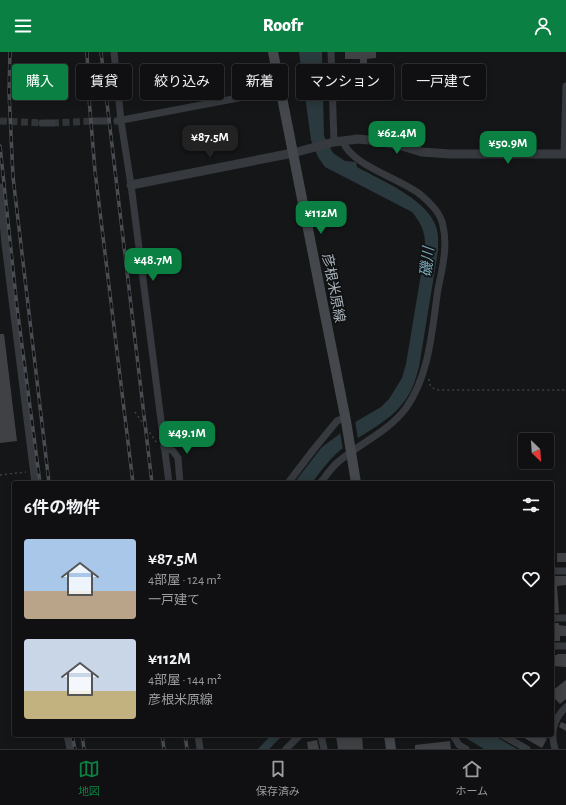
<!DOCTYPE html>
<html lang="ja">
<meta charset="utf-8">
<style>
body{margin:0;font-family:"Alegreya Sans","Noto Sans JP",sans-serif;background:#19191b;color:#f1f3f6;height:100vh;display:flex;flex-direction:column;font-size:15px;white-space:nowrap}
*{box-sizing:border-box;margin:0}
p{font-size:13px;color:#9c9d9f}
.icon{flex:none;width:22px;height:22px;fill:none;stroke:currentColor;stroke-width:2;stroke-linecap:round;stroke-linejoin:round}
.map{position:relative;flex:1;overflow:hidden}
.details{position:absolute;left:12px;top:429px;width:542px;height:256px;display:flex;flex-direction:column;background:#101012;border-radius:4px;box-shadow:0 2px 10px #0003,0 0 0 1px #303032}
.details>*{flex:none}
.banner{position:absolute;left:12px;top:12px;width:542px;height:36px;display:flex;gap:8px}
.needle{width:26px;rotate:155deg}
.controls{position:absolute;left:518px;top:381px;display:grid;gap:8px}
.controls a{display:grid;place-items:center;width:36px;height:36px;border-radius:4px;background:#101012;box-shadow:0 2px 10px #0003,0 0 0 1px #303032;font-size:20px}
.price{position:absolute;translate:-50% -34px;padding:0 9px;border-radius:8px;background:#0b8043;color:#fff;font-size:13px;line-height:26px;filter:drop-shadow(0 1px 2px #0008)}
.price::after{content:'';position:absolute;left:50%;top:24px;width:12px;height:9px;margin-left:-6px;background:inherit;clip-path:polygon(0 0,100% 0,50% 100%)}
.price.selected{background:#222;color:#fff}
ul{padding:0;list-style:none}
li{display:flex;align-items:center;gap:12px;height:100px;padding:0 12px}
li span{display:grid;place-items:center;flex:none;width:112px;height:80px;border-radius:4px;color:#555}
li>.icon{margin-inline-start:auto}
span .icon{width:48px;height:48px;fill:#fffc;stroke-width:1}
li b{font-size:17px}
h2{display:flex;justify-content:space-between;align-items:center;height:48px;padding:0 12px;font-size:17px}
.chip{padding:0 14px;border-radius:4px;background:#101012;box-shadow:0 2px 10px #0003,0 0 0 1px #303032;font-size:14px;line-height:36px}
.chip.selected{background:#0b8043;color:#fff}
header{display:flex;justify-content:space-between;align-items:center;height:52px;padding:0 12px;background:#0b8043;color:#fff;font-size:18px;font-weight:800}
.dock{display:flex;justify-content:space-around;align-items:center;height:56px;border-top:1px solid #303032;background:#101012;font-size:11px;color:#9c9d9f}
.dock a{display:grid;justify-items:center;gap:2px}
.dock .selected{color:#0b8043}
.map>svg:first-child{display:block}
.water{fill:#2a393d}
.pier{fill:#151618}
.building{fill:#3f4145}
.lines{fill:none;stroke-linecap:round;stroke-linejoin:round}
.minor-tunnel{stroke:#323538;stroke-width:7;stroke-dasharray:7 3.5;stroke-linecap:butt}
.path{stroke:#3c4044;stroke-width:1.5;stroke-dasharray:2 3;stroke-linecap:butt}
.minor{stroke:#36393d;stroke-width:7}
.tertiary{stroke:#36393d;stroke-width:9}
.secondary{stroke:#44484d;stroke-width:10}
.rail-casing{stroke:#494d52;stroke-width:3.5}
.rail{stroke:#101113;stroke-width:2;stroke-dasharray:6;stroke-linecap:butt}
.labels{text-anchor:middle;stroke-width:3.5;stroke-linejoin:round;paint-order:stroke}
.street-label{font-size:14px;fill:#a6b0b9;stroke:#101113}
.water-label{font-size:15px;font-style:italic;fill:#7aa8b7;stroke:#101113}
</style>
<header><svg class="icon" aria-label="menu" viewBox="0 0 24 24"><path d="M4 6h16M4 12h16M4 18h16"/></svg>Roofr<svg class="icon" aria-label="person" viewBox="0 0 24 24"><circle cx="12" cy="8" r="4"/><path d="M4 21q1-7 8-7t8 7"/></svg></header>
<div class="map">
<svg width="566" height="697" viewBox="0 0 566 697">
<rect width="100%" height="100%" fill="#151618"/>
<g class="water">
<path d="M 299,0 L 322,0 L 324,84 L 333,101 L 345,109 L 356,110 L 357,115 C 382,129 423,145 435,172 C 439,181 438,190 438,199 L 419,315 C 416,326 413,337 406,347 C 390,371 360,382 338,400 C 328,409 320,420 312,431 L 294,431 L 322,395 L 357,369 L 381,355 L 389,347 L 402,326 L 406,312 L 425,198 C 426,182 422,172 412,160 L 325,115 L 318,105 L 311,88 Z"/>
<path d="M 271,683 L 283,683 L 269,697 L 258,697 Z"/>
<path d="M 461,683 L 493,683 L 517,697 L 484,697 Z"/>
</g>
<path class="pier" d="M 355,368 L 358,388 L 343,399 L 340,379 Z"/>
<g class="building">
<path d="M 345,0 L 376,0 L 376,6 L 367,7 L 367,12 L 360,12 L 360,7 L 345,7 Z"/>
<path d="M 0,282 L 4,282 L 17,389 L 0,391 Z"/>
<rect x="557" y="501" width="9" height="9"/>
<path d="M 552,524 L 566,524 L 566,533 L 557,534 L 559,561 L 553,561 L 552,558 Z"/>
<path d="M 553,571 L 559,571 L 559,573 L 566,574 L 566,584 L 560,584 L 560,589 L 555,589 L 555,584 L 552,584 Z"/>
<path d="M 557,602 L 566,602 L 566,615 L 552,614 L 552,603 L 557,603 Z"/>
<path d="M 566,628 L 566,647 L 560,652 L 555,647 L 552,649 L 552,639 Z"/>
<path d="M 561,670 L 566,672 L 566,679 L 559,675 Z"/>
<path d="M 344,683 L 362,683 L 363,697 L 338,697 L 336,684 Z"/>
<path d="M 519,683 L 540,683 L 547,687 L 542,696 Z"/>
<path d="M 317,688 L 319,697 L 308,697 L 307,690 Z"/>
<path d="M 450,689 L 451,697 L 415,697 L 415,693 Z"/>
</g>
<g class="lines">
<g class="minor-tunnel">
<path d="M 0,69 L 42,71"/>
<path d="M 104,69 L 116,69"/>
<path d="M 52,71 L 93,69"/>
</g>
<g class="path">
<path d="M 429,327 C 429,334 432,336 437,338 L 566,338"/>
<path d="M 135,360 L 157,391"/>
<path d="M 0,423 L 26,420"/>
</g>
<g class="minor">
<path d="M 114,0 L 121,69 L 131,133 L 169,431"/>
<path d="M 331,0 L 334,90"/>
<path d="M 93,69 L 104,69"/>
<path d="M 117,69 L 280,38"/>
<path d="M 42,71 L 52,71"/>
<path d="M 564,102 L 566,34"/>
<path d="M 0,135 L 5,192 L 35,431"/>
<path d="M 164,395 L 173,399 L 178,406 L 180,431"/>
<path d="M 288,431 L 314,397 L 337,369 L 346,365"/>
<path d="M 320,431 C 326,424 331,416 338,410 C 360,391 388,380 406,356 C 430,322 432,277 438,237 C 442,217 448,195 443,174 C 441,161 430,151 421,143 C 402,127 350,113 343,89"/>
<path d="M 552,519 L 566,519"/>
<path d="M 552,566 L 566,566"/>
<path d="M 552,594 L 566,594"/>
<path d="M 67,683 L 70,697"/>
<path d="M 198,683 L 200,697"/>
<path d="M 321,683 L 324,697"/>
<path d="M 453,683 L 459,693 L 466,697"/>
<path d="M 502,683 L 527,697"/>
<path d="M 286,697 L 300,683"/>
<path d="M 555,697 C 550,681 554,666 566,655"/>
</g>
<path class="tertiary" d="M 131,133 L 293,101 L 334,90 L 358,87 L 379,89 L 402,94 L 422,100 L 450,102 L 566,102"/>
<g class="secondary">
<path d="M 273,0 L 346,369 L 356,431"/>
<path d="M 389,683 L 391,697"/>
</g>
<defs>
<g id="rail">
<path d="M 10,0 L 9,40 L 13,125 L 49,431"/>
<path d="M 87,0 L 89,46 L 95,119 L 133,431"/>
<path d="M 101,0 L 152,431"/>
<path d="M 0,94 L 17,255 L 40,431"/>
<path d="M 72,683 L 75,697"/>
<path d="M 82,683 L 84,697"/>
<path d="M 162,683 L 164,697"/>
<path d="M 185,683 L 187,697"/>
</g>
</defs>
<use href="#rail" class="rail-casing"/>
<use href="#rail" class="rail"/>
</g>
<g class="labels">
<g class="street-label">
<text transform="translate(334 236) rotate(79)" y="5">彦根米原線</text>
</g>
<g class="water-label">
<text transform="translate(427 210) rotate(-84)" y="5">磯川</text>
</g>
</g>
</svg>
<div class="controls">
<a><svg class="needle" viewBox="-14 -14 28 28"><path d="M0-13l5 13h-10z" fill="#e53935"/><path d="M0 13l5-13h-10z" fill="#9c9d9f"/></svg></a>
</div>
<b class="price" style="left:397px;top:103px">¥62.4M</b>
<b class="price selected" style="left:210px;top:107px">¥87.5M</b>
<b class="price" style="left:508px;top:113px">¥50.9M</b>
<b class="price" style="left:321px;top:183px">¥112M</b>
<b class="price" style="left:153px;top:230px">¥48.7M</b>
<b class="price" style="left:187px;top:403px">¥49.1M</b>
<div class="banner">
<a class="chip selected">購入</a>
<a class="chip">賃貸</a>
<a class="chip">絞り込み</a>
<a class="chip">新着</a>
<a class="chip">マンション</a>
<a class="chip">一戸建て</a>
</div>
<section class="details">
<h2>6件の物件<svg class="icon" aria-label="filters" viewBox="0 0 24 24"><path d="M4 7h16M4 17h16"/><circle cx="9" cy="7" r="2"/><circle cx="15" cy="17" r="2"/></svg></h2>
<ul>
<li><span style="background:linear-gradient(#a9c7e8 65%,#b9a48a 0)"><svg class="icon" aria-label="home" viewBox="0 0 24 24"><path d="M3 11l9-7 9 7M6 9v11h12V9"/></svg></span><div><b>¥87.5M</b><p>4部屋 · 124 m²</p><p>一戸建て</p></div><svg class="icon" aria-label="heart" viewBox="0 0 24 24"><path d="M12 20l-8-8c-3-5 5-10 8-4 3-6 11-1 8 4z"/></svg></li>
<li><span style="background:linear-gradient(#c9d6e8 65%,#c2b280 0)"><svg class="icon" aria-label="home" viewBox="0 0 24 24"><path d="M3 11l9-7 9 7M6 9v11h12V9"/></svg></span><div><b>¥112M</b><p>4部屋 · 144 m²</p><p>彦根米原線</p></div><svg class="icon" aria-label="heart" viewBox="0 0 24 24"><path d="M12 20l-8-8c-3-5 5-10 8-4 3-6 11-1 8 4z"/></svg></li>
</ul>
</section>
</div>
<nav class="dock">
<a class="selected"><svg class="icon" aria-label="map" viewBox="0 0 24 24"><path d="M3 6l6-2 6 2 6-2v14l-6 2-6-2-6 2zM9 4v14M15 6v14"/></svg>地図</a>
<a><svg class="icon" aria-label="saved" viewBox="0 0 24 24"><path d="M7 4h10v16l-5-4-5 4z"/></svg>保存済み</a>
<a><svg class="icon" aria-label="home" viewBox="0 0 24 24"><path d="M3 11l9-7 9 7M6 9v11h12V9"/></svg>ホーム</a>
</nav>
